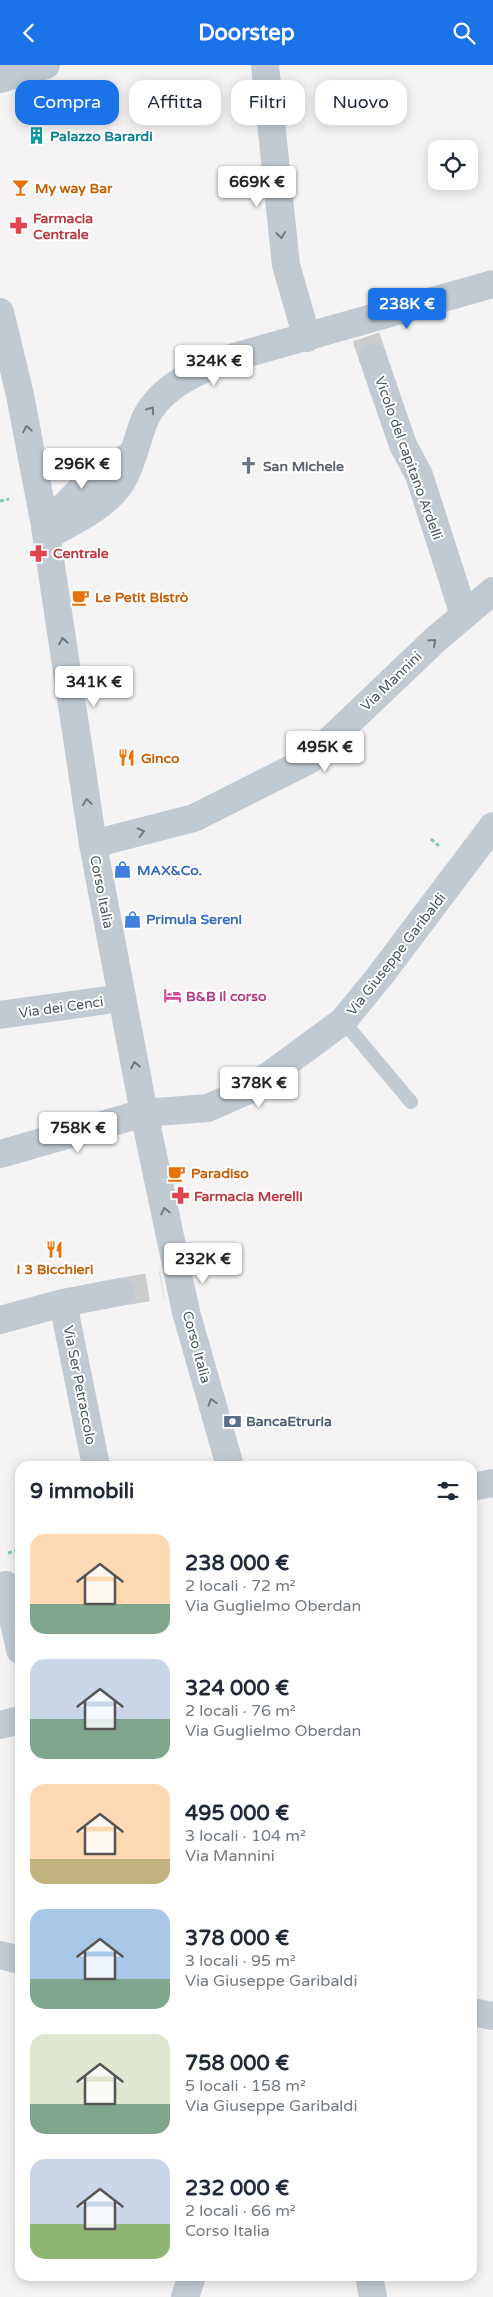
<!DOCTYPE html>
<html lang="it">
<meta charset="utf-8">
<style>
body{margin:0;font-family:"Varela Round",sans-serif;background:#f2f2f3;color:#1f2937;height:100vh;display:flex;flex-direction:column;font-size:19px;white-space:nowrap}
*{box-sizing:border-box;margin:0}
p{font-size:16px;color:#747a83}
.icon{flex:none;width:28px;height:28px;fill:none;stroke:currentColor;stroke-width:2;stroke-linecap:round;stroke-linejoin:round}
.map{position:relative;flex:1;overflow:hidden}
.drawer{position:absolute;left:15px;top:1396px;width:462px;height:820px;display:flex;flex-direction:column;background:#fff;border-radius:15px;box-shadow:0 2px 12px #0003}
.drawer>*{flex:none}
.guide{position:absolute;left:15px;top:15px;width:464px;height:45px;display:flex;gap:10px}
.controls{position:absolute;left:428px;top:75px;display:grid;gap:10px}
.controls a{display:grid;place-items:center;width:50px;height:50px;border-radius:10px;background:#fff;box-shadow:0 2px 12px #0003;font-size:25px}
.price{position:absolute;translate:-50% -42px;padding:0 11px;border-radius:5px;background:#fff;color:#222;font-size:16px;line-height:32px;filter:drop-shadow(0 1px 2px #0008)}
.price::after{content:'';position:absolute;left:50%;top:30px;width:15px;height:11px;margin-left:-8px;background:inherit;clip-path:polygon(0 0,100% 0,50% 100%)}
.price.current{background:#1a73e8;color:#fff}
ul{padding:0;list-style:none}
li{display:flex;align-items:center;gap:15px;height:125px;padding:0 15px}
li span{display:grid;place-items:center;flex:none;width:140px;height:100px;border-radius:15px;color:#555}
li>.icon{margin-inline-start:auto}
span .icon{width:60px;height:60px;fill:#fffc;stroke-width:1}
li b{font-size:21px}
h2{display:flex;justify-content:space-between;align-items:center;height:60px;padding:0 15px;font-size:21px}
.chip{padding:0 18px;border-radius:15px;background:#fff;box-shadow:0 2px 12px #0003;font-size:18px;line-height:45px}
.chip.current{background:#1a73e8;color:#fff}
header{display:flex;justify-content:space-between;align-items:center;height:65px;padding:0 15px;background:#1a73e8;color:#fff;font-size:22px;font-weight:700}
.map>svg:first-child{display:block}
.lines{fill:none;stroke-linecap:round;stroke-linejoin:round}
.street-tunnel{stroke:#caccce;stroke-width:28;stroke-dasharray:28 14;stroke-linecap:butt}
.path{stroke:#7ad0a6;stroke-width:3;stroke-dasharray:4 2.5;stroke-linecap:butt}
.lane{stroke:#c1cad2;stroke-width:14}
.street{stroke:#c1cad2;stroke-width:28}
.oneway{stroke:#6e7983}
.labels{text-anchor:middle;stroke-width:4;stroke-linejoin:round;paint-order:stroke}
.culture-label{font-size:14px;font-weight:bold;fill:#0d838f;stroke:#fff;text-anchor:start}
.food-label{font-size:14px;font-weight:bold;fill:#c56008;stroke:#fff;text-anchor:start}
.health-label{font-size:14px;font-weight:bold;fill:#be3a42;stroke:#fff;text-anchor:start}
.street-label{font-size:14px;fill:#4a5661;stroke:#fff}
.worship-label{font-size:14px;font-weight:bold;fill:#5b616d;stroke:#fff;text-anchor:start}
.shop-label{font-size:14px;font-weight:bold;fill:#366cbe;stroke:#fff;text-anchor:start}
.hotel-label{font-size:14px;font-weight:bold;fill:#b23c85;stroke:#fff;text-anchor:start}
.service-label{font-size:14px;font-weight:bold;fill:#4e5e75;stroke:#fff;text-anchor:start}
</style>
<header><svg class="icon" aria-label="back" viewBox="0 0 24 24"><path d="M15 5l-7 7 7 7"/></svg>Doorstep<svg class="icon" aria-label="search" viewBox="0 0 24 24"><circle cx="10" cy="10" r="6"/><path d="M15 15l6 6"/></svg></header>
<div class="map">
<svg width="493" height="2232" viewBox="0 0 493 2232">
<rect width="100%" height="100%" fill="#f5f3f3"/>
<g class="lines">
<g class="street-tunnel">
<path d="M 366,272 L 373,293"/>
<path d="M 120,1227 L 162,1220"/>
</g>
<g class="path">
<path d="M 0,436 L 9,434"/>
<path d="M 431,774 L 440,782"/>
<path d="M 438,1401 L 451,1399"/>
<path d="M 8,1488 L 20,1485"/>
</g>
<path class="lane" d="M 343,956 L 411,1037"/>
<g class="street">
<path d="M 265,0 L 286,200 L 307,273"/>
<path d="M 0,14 L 46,0"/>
<path d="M 0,247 L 20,330 L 45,461 L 93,779 L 144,1048 L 186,1247 L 230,1401"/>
<path d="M 373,293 L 403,380 L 419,410 L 464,550"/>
<path d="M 45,461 L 87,418 L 132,389"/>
<path d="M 47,471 C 71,457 104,443 121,418 C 132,401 137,373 145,354 C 161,320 201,304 234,292 L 493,219"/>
<path d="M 93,779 L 194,753 L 309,695 L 436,574 L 493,526"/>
<path d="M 0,950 L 122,933"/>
<path d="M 0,1089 L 144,1048 L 208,1043 L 251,1024 L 343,956 L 379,912 L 493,761"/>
<path d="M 63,1238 L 96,1401"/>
<path d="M 0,1255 L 63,1238 L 120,1227"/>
<path d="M 472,1422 L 493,1418"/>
<path d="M 6,1520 L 20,1585"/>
<path d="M 0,1660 L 20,1655"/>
<path d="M 0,1890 L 20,1895"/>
<path d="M 472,1947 L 493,1951"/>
<path d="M 369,2211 L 373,2232"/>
<path d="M 185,2232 L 192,2211"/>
</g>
</g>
<defs><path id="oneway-chevron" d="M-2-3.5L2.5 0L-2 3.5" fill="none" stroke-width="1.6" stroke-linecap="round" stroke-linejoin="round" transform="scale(1.25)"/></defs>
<g class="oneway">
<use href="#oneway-chevron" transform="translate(281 170) rotate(83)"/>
<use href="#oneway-chevron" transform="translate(151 345) rotate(-55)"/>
<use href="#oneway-chevron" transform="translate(27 364) rotate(-101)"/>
<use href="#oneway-chevron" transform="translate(63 576) rotate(-99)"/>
<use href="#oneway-chevron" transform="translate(433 577) rotate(-42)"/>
<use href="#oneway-chevron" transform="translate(87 737) rotate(-98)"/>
<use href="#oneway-chevron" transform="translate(141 767) rotate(-14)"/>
<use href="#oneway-chevron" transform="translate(135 1000) rotate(-101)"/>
<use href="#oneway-chevron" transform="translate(165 1146) rotate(-103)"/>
<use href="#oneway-chevron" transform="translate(212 1337) rotate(-106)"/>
</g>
<defs>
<symbol id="building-bare" viewBox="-9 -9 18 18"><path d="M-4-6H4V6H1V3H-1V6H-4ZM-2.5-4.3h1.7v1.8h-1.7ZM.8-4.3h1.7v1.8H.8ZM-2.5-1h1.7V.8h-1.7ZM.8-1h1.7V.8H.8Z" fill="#0f9aa8" stroke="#fff" stroke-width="2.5" paint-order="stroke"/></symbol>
<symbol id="bar-bare" viewBox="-9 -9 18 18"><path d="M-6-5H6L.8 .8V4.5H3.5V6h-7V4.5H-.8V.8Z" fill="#e8710a" stroke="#fff" stroke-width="2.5" paint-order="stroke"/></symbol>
<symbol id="pharmacy-bare" viewBox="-9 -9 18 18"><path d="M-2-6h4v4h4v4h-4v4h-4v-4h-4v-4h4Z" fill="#e0444e" stroke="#fff" stroke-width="2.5" paint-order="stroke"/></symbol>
<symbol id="church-bare" viewBox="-9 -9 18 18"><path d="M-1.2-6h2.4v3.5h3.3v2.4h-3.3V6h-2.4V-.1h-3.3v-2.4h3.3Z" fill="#6b7280" stroke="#fff" stroke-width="2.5" paint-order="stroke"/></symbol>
<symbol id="cafe-bare" viewBox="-9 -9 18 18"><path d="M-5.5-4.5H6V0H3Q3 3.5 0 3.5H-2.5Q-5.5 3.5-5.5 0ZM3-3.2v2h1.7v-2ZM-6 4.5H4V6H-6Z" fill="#e8710a" stroke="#fff" stroke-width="2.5" paint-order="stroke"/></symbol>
<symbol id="restaurant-bare" viewBox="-9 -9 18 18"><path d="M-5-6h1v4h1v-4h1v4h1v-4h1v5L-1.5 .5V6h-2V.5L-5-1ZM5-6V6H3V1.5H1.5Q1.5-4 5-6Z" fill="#e8710a" stroke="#fff" stroke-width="2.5" paint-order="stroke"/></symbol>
<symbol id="shop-bare" viewBox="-9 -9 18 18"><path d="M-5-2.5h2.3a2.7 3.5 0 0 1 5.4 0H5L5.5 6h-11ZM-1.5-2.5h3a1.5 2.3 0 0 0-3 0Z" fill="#3f7fe0" stroke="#fff" stroke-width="2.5" paint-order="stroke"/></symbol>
<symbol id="hotel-bare" viewBox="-9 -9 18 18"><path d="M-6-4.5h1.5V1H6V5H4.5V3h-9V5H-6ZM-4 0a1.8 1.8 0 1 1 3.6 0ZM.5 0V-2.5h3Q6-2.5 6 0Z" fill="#d1479c" stroke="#fff" stroke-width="2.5" paint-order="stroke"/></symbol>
<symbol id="bank-bare" viewBox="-9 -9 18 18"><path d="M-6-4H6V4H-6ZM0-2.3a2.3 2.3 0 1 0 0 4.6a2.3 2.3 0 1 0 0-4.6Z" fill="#5c6f8a" stroke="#fff" stroke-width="2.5" paint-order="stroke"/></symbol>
</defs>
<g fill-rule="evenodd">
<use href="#building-bare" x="24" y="58" width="25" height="25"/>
<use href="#bar-bare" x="8" y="110" width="25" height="25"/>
<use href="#pharmacy-bare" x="6" y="148" width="25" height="25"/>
<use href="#church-bare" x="236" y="388" width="25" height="25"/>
<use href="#pharmacy-bare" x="26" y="476" width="25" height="25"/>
<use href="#cafe-bare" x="68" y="520" width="25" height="25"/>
<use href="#restaurant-bare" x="114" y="680" width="25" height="25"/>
<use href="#shop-bare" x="110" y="792" width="25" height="25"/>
<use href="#shop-bare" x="120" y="842" width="25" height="25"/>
<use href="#hotel-bare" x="160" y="918" width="25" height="25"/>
<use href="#cafe-bare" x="164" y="1096" width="25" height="25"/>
<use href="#pharmacy-bare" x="168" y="1118" width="25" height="25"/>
<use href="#restaurant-bare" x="42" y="1172" width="25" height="25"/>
<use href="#bank-bare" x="220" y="1344" width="25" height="25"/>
</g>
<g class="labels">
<g class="culture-label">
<text x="50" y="76">Palazzo Barardi</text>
</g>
<g class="food-label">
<text x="35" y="128">My way Bar</text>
<text x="95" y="537">Le Petit Bistrò</text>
<text x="141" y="698">Ginco</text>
<text x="191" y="1113">Paradiso</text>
<text x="55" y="1209" text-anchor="middle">I 3 Bicchieri</text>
</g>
<g class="health-label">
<text x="33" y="158">Farmacia<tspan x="33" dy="16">Centrale</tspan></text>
<text x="53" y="493">Centrale</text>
<text x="194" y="1136">Farmacia Merelli</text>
</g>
<g class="street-label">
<text transform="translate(409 393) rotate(70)" y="5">Vicolo del capitano Ardelli</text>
<text transform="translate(391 616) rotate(-44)" y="5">Via Mannini</text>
<text transform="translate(102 827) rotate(79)" y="5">Corso Italia</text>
<text transform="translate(396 889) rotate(-52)" y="5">Via Giuseppe Garibaldi</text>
<text transform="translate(61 942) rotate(-8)" y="5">Via dei Cenci</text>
<text transform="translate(197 1282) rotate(75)" y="5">Corso Italia</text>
<text transform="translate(80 1320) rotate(79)" y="5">Via Ser Petraccolo</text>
</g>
<g class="worship-label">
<text x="263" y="406">San Michele</text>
</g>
<g class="shop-label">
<text x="137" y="810">MAX&amp;Co.</text>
<text x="146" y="859">Primula Sereni</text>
</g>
<g class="hotel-label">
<text x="186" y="936">B&amp;B il corso</text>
</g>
<g class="service-label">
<text x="246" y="1361">BancaEtruria</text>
</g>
</g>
</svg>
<div class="controls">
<a><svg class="icon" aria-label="locate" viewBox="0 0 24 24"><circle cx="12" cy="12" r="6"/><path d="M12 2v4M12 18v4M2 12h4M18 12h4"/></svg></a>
</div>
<b class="price" style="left:257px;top:143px">669K €</b>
<b class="price current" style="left:407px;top:265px">238K €</b>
<b class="price" style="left:214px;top:322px">324K €</b>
<b class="price" style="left:82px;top:425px">296K €</b>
<b class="price" style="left:94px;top:643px">341K €</b>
<b class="price" style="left:325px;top:708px">495K €</b>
<b class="price" style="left:259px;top:1044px">378K €</b>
<b class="price" style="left:78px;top:1089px">758K €</b>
<b class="price" style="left:203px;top:1220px">232K €</b>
<div class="guide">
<a class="chip current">Compra</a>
<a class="chip">Affitta</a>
<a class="chip">Filtri</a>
<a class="chip">Nuovo</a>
</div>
<section class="drawer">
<h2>9 immobili<svg class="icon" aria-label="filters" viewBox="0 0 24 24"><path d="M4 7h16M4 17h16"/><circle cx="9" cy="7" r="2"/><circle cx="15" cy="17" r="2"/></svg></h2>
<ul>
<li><span style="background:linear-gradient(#ffd9b3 70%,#7fa58c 0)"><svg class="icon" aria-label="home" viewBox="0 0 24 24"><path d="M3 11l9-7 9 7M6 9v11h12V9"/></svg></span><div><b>238 000 €</b><p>2 locali · 72 m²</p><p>Via Guglielmo Oberdan</p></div></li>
<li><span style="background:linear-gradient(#c9d6e8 60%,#7fa58c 0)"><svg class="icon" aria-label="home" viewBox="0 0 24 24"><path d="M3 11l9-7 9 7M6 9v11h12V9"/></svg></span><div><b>324 000 €</b><p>2 locali · 76 m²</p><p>Via Guglielmo Oberdan</p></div></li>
<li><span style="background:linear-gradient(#ffd9b3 75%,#c2b280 0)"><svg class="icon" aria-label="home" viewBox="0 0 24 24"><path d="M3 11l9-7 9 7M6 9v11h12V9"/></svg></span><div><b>495 000 €</b><p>3 locali · 104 m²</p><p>Via Mannini</p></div></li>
<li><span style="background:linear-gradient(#a9c7e8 70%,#7fa58c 0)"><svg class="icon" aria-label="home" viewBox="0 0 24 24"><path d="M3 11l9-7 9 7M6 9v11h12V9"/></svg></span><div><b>378 000 €</b><p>3 locali · 95 m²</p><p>Via Giuseppe Garibaldi</p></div></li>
<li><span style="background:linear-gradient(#dfe7d0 70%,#7fa58c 0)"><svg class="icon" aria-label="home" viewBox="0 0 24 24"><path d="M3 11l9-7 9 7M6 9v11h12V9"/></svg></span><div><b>758 000 €</b><p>5 locali · 158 m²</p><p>Via Giuseppe Garibaldi</p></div></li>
<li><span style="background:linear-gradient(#c9d6e8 65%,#8fb573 0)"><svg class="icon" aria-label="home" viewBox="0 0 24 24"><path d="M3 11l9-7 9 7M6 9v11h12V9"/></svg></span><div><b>232 000 €</b><p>2 locali · 66 m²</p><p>Corso Italia</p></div></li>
</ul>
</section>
</div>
